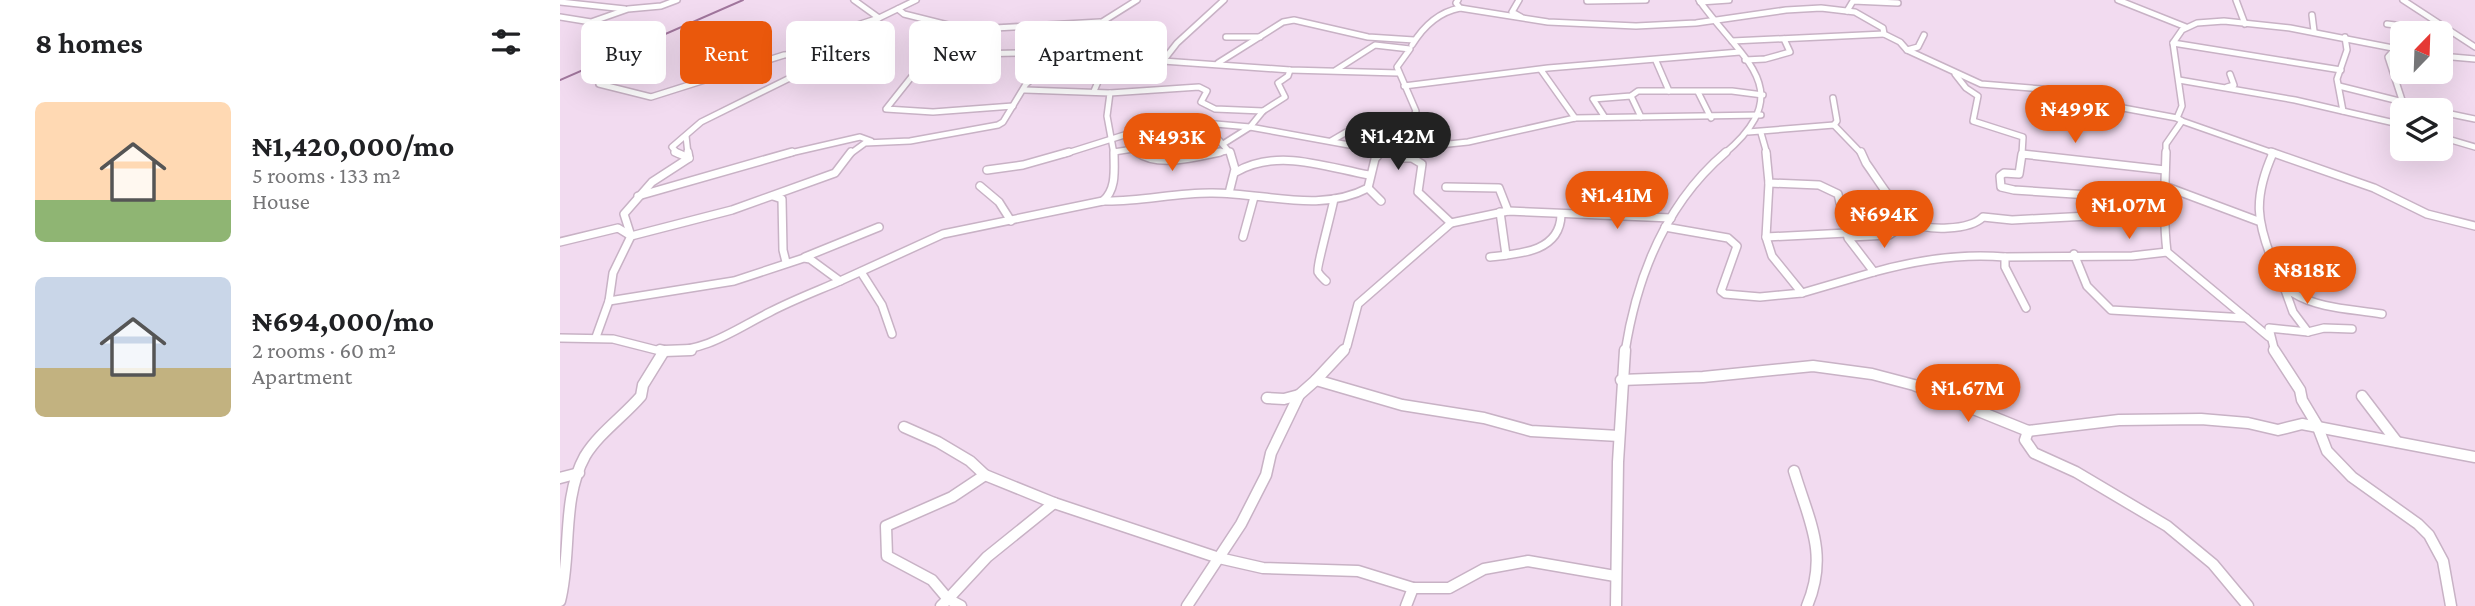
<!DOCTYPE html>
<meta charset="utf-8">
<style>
body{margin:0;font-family:"Crimson Pro",serif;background:#f6f6f6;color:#202124;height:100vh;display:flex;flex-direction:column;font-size:26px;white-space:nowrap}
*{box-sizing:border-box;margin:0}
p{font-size:23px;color:#757577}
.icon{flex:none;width:38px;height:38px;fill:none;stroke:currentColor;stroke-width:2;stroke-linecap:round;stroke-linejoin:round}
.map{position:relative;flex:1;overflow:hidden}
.side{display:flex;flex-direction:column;background:#fff;width:560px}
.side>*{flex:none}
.banner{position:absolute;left:21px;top:21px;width:665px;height:63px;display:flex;gap:14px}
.needle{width:46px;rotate:23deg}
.controls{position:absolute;left:1830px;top:21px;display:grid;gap:14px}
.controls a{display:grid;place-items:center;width:63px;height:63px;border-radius:10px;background:#fff;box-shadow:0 7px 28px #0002;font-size:35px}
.price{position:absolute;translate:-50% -60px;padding:0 16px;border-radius:24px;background:#ea580c;color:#fff;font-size:23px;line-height:46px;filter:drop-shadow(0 2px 4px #0008)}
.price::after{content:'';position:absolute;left:50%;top:42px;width:21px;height:16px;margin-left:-10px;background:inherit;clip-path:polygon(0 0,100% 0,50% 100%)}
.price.active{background:#222;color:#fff}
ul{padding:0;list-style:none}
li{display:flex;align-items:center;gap:21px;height:175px;padding:0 35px}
li span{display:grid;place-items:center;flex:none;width:196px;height:140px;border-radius:10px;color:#555}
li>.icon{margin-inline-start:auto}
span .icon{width:84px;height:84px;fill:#fffc;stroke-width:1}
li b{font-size:30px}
h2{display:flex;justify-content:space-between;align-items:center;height:84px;padding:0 35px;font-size:30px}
.chip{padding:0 24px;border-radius:10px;background:#fff;box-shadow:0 7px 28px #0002;font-size:24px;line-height:63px}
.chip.active{background:#ea580c;color:#fff}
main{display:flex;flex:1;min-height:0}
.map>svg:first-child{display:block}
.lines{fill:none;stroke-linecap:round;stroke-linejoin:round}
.stream{stroke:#a1769d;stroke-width:2}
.minor-far2-casing{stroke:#c8b2c5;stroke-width:8}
.minor-far1-casing{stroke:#c8b2c5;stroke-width:10}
.minor-casing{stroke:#c8b2c5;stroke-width:13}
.minor-far2{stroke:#fff;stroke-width:5}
.minor-far1{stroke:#fff;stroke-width:7}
.minor{stroke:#fff;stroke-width:10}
</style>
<main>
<section class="side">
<h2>8 homes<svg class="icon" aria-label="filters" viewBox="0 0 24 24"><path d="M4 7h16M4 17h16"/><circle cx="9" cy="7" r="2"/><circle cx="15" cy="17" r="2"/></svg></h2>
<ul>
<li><span style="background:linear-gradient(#ffd9b3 70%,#8fb573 0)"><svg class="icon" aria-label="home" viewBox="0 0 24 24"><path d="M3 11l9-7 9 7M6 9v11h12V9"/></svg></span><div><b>₦1,420,000/mo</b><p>5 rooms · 133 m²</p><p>House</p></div></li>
<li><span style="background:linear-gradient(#c9d6e8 65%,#c2b280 0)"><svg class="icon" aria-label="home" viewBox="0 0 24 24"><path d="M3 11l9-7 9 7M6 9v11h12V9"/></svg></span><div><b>₦694,000/mo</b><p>2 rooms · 60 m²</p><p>Apartment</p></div></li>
</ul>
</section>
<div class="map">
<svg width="1915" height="606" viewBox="0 0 1915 606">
<rect width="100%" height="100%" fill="#f2dbf0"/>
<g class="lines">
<path class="stream" d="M 0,80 L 183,0"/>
<defs>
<g id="minor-far2">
<path d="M 294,0 L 319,18"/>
<path d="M 898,0 L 896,3 L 900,8 L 988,22 L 1076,26 L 1136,23 L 1226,10 L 1261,8 L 1295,12 L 1323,28 L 1324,34 L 1340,42 L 1347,50 L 1421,84 L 1482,89 L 1509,98 L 1617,118"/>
<path d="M 959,0 L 952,12 L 961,17"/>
<path d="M 1139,0 C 1180,59 1241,89 1164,154"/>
<path d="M 1558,0 L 1626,27"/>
<path d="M 1676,0 L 1685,24"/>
<path d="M 1843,0 L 1915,47"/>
<path d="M 1027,1 L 1086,0"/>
<path d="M 0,2 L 65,9"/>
<path d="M 1140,2 L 1169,0"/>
<path d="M 338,9 L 344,14 L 400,28 L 416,29 L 540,22"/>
<path d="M 1287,11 L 1293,1 L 1338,3"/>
<path d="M 1752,15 L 1754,31"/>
<path d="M 0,17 L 31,22 L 68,9 L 101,6 L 117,0"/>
<path d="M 1827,24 L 1885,31"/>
<path d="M 666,37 L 700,37"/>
<path d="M 1172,41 L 1324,34"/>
<path d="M 1613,43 L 1781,70"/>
<path d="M 852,45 C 863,27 879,12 900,8"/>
<path d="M 1836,48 L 1828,57 L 1842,100"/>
<path d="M 1347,50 L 1358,47 L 1364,35"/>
<path d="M 1881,56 L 1915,59"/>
<path d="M 1185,60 L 1205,59 L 1230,52 L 1224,39"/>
<path d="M 603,61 L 617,43 L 664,0"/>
<path d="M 1096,61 L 1109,91"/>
<path d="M 658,63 L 723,22 L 734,20 L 808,37 L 854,40"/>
<path d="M 776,70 L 815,45 L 850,49 L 837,67 L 856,111 L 851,122 L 850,147"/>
<path d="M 981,70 L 1015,118"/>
<path d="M 1395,74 L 1406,88 L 1418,96 L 1413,121 L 1463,137 L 1462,154"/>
<path d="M 1619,80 L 1735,100 L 1843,125"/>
<path d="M 39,84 L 91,97 L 224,55 L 258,52"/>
<path d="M 844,86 L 988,68 L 1180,52"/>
<path d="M 1779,86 L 1875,110"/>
<path d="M 1667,87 L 1674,85 L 1670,74"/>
<path d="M 465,90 L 550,93 L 547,116 L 554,154"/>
<path d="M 534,91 L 540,77 L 555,70 L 574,69 L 603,61 L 730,70 L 839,73"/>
<path d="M 1138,92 L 1151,118"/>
<path d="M 550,93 L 639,87 L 647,91 L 641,102 L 655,109 L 703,111"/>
<path d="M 1071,96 L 1081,117"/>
<path d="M 1273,98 L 1277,121 L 1274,125"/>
<path d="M 453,106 L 373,112 L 326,109 L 353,75 L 354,59 L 410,54 L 503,52"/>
<path d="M 1783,111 L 1777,79 L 1787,50 L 1785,37"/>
<path d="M 1881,112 L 1915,119"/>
<path d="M 1044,116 L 1033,99 L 1071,96 L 1078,91 L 1172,91 L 1203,95"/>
<path d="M 1622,121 L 1716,154"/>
<path d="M 644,123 L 690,127 L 703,111 L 725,97 L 718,83 L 728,76 L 730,70"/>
<path d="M 1188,132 L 1274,125 L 1302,154"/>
<path d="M 1201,133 L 1207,154"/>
<path d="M 126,136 L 128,154"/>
<path d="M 1881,137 L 1915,147"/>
<path d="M 771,141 L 802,123"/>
<path d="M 663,144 L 690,127 L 822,151 L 908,142 L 1015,118 L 1201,115"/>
<path d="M 841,148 L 842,154"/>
<path d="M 554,152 L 573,149 L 578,154"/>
<path d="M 118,154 L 112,147 L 141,122 L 238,74 L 258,52 L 271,45 L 270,34 L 319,18 L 356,0"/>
<path d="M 226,154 L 300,137 L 311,141"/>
<path d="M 290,154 L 305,143 L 350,141 L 438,125 L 443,122 L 466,84 L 534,27 L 577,0"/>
<path d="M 504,154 L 577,131 L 644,123 L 671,154"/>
<path d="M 651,154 L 667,151"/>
<path d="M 819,154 L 822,151"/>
<path d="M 1606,154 L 1606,144 L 1622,121 L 1617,118 L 1622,106 L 1613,43 L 1622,30 L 1637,23 L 1664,21 L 1730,28 L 1843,50"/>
</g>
<g id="minor-far1">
<path d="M 128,152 L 129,158"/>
<path d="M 577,152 C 598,168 636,157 660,152"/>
<path d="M 842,152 L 843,158 L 852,158 L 862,164 L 858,192 L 891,223"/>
<path d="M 1206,152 L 1209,183 L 1259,185 L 1278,194 L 1288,238 L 1314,272 L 1242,293"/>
<path d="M 1301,152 L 1306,163 C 1316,177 1338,212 1350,221 C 1366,232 1410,230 1423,217 L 1452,220 L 1604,212"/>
<path d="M 1606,152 C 1605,186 1603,218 1607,252 L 1709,337"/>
<path d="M 1711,152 L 1814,188 L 1867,214 L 1915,226"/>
<path d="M 1713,153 C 1693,198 1696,222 1715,267 C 1720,277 1723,287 1733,293 C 1759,309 1793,309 1822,314"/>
<path d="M 427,170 L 463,165 L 509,152"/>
<path d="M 1605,170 L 1462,154 L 1459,174 L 1444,173 L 1440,176 L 1441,187 L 1454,190 L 1605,200"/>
<path d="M 676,172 C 718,148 765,167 809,175"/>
<path d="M 420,186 L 439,202 L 451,221"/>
<path d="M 886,187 L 939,188 L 948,211"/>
<path d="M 1607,187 L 1698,221"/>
<path d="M 808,188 L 821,201"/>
<path d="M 669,193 L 675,169 L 670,152"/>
<path d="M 78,196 L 232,152"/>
<path d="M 213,196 L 222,199 L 223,250 L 226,262"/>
<path d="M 543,201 C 557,189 554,169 554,152"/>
<path d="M 940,212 L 946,255"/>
<path d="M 1105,227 L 1168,238 L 1177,246 L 1161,291 L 1165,294 L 1200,297 L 1242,293 L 1212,256 L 1206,237 L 1209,183"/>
<path d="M 683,237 L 694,197"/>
<path d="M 1206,237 L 1287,233"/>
<path d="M 1290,237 L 1329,235 L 1350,221"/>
<path d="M 0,242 L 58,228 L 71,236 L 172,210 L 275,173 L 291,152"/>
<path d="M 1514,254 L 1527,286 L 1551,310 L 1686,318"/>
<path d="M 245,257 L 319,227"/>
<path d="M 930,257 C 959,254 1000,252 1001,215"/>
<path d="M 301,272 L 322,305 L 332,334"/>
<path d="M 1314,272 C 1357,260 1400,253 1445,257"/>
<path d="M 766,281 C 763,278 760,276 758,272 C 756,268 772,211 774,199"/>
<path d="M 1724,287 L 1733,312 L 1748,332"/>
<path d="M 49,301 L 174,281 L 244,258 L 250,259 L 280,281 L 383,234 L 543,201 C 579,202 614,193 650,193 C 702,192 759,214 808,188 L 815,159 L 821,152"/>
<path d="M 1466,308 L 1445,267 L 1445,257 L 1572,256 L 1607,252"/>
<path d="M 36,337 L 49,301 L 53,273 L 71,236 L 64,214 L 92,182 L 129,158 L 115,152"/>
<path d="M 0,338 L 53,339 L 104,352"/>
<path d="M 104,351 C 146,352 174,330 210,312 C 233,300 257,291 280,281"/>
<path d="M 782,352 L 787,346 L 798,304 L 891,223 L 948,211 L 1111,218"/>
<path d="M 1065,352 C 1077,275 1106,203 1166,152"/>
<path d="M 1715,352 L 1709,328 L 1748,332 L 1764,328 L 1792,329"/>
</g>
<g id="minor">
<path d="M 784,350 L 756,380 L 842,405 L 924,418 L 971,431 L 1059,436"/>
<path d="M 1714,350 L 1740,390 L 1742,400 L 1757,425 L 1767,451 L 1792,477 L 1858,524 L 1869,535 L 1883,561 L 1891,606"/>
<path d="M 104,351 L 131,350"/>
<path d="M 1061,380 L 1143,377 L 1253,366 L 1312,374 L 1354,385 L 1468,431 L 1559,420 L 1641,419 L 1688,423 L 1718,430 L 1742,424 L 1915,457"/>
<path d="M 1802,396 L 1837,442"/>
<path d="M 707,398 L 724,399 L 739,395"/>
<path d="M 344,427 L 378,442 L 410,461 L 425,475 L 494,503 L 659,558 L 703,568 L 798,571 L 853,588 L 846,606"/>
<path d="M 1468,431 L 1465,440 L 1474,453 L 1516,472 L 1607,526 L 1653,564 L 1688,606"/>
<path d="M 1234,471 C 1249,521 1269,554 1247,606"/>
<path d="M 0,478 L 19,473"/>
<path d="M 853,588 L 889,588 L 924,569 L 968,561 L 1055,576"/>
<path d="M 0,601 C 12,555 1,499 25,456 C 39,433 64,416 81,396 L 83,385 L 104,351 L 100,350"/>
<path d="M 381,606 L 388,599 L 372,580 L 327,556 L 326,526 L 392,497 L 425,475"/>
<path d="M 401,606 L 388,599 L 427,557 L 494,503"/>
<path d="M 627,606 L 681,524 L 706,475 L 711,453 L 739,395 L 756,380"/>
<path d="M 1056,606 L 1058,462 L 1065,350"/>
</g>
</defs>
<use href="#minor-far2" class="minor-far2-casing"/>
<use href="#minor-far1" class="minor-far1-casing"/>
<use href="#minor" class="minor-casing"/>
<use href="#minor-far2" class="minor-far2"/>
<use href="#minor-far1" class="minor-far1"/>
<use href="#minor" class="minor"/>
</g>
</svg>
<div class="controls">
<a><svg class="needle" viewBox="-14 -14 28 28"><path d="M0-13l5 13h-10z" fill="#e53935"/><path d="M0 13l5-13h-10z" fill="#757577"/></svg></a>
<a><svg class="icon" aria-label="layers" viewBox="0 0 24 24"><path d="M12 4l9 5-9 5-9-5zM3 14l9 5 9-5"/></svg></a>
</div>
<b class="price" style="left:1515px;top:145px">₦499K</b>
<b class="price active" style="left:838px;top:172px">₦1.42M</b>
<b class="price" style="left:612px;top:173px">₦493K</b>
<b class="price" style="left:1057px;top:231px">₦1.41M</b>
<b class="price" style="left:1569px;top:241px">₦1.07M</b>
<b class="price" style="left:1324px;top:250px">₦694K</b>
<b class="price" style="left:1747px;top:306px">₦818K</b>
<b class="price" style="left:1408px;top:424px">₦1.67M</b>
<div class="banner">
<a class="chip">Buy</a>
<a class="chip active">Rent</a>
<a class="chip">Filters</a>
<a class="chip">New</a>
<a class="chip">Apartment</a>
</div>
</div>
</main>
